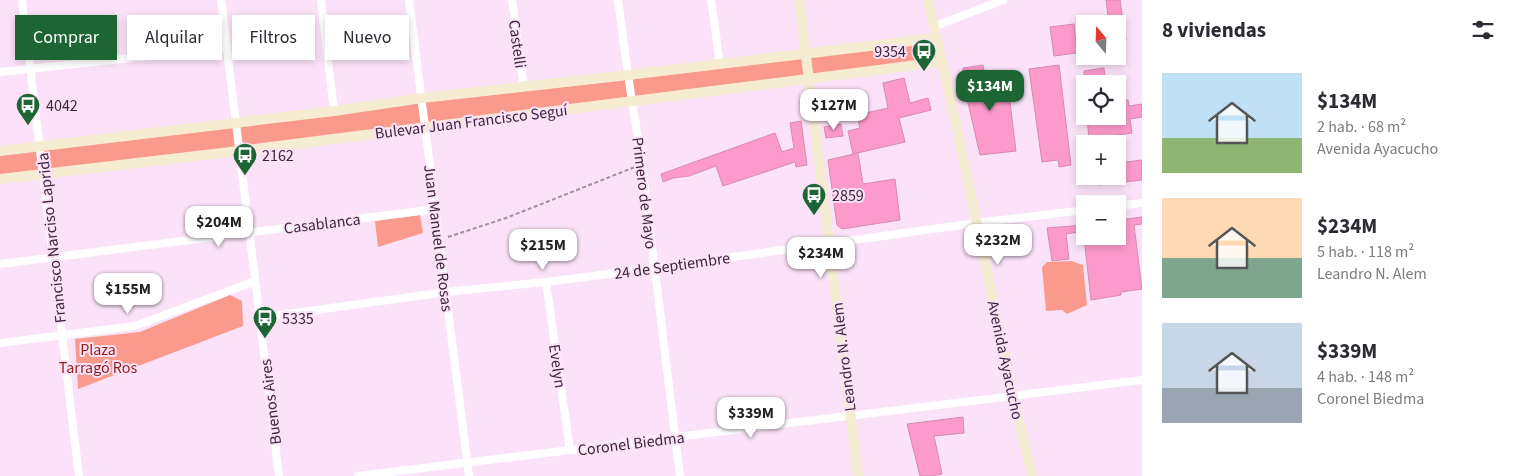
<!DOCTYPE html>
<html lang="es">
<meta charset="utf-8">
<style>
body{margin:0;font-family:"Source Sans 3",sans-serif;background:#f7f7f7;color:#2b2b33;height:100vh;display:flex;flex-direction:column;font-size:19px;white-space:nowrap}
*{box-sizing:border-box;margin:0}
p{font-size:16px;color:#7c7c81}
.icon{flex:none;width:28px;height:28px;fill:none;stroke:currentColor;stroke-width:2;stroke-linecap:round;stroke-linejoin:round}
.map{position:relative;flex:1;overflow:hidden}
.panel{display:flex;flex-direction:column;background:#fff;width:375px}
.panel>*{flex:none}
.hud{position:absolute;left:15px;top:15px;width:475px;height:45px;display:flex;gap:10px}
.needle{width:32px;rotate:341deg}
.controls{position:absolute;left:1076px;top:15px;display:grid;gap:10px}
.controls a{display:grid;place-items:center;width:50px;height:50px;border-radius:0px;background:#fff;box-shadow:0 2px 8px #0003;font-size:25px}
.price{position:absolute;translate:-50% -42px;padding:0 11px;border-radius:10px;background:#fff;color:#222;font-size:16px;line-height:32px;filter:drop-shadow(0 1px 2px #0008)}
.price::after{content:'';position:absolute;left:50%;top:30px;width:15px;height:11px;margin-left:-8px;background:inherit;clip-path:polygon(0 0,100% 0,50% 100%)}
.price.selected{background:#1d6532;color:#fff}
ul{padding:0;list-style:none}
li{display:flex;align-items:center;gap:15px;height:125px;padding:0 20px}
li span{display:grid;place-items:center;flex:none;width:140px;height:100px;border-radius:0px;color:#555}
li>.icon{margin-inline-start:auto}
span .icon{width:60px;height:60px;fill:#fffc;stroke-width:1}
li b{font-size:21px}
h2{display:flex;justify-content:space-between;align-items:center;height:60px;padding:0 20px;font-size:21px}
.pill{padding:0 18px;border-radius:0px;background:#fff;box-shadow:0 2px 8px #0003;font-size:18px;line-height:45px}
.pill.selected{background:#1d6532;color:#fff}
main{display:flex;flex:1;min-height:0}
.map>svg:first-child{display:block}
.green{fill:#fa9a8c}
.building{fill:#fc9bcb;stroke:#d48cae}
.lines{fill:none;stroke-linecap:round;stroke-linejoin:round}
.path{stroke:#a48ca2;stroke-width:2;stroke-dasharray:4 2.5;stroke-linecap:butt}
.street{stroke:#fff;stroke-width:8}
.secondary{stroke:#f6ecd2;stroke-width:10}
.labels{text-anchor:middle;stroke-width:4;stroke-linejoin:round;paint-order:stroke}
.street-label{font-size:16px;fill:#3e273d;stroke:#fbe2f8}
.poi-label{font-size:16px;fill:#3e273d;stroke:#fbe2f8;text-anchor:start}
.park-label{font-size:16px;fill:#911d14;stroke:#fbe2f8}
</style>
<main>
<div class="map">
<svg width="1142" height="476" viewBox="0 0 1142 476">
<rect width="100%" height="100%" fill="#fbe2f8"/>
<g class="green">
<path d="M 936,38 L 941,62 L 0,179 L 0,151 Z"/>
<path d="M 420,215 L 423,233 L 378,247 L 375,221 Z"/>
<path d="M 1071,261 L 1083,265 L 1087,305 L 1067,314 L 1062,310 L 1046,311 L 1042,267 L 1047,262 Z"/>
<path d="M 230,295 L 242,301 L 243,326 L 78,389 L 75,339 L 140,332 Z"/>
</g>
<g class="building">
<path d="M 1106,0 L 1120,0 L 1126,40 L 1118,41 L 1118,24 L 1109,24 Z"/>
<path d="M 1074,24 L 1077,53 L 1054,56 L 1050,27 Z"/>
<path d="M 983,65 L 986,80 L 1007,78 L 1016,151 L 980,155 L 966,94 L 963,68 Z"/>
<path d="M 1059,65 L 1071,165 L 1059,167 L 1058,160 L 1042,162 L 1029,69 Z"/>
<path d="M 1104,68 L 1106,84 L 1085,84 L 1084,71 Z"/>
<path d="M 904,78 L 910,103 L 928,98 L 931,110 L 899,118 L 905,142 L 853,154 L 848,131 L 860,128 L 857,115 L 888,108 L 883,83 Z"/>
<path d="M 1128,100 L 1129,106 L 1142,104 L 1142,117 L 1130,119 L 1132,133 L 1089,139 L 1087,116 L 1118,116 L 1118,101 Z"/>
<path d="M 801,121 L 807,165 L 796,167 L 795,162 L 723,186 L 716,166 L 689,176 L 673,178 L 663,182 L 661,174 L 775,133 L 782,152 L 794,148 L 790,123 Z"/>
<path d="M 841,124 L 843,136 L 826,138 L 824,127 Z"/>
<path d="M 858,153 L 863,184 L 895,179 L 900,220 L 842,229 L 837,225 L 828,160 Z"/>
<path d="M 1142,160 L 1142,180 L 1098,185 L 1097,176 L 1118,176 L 1118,163 Z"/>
<path d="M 1142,217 L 1142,224 L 1134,225 L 1142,289 L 1121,292 L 1121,295 L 1091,300 L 1084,237 L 1118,236 L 1118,220 Z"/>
<path d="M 1084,225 L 1085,231 L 1066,234 L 1069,259 L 1052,261 L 1047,228 Z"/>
<path d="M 963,417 L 964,433 L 934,436 L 942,474 L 932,476 L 920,476 L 907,424 Z"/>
</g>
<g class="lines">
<path class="path" d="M 448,237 L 506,218 L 635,167"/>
<g class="street">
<path d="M 22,0 L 79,476"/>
<path d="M 221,0 L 279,476"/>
<path d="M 321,0 L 334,111"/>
<path d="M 409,0 L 469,476"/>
<path d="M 512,0 L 524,87"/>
<path d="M 618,0 L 628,75 L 642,164 L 680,476"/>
<path d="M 711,0 L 720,64"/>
<path d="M 933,27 L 1003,0"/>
<path d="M 0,72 L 226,48"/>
<path d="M 1118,206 L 1142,203"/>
<path d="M 0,264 L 436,209"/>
<path d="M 546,282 L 570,450"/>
<path d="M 259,318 L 446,292 L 546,282 L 654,268 L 976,223 L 1085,210"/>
<path d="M 0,343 L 135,326 L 255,281"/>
<path d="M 358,476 L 1142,380"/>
</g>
<g class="secondary">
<path d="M 799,0 L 858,476"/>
<path d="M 928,0 L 957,129 L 1013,396 L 1032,476"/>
<path d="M 0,151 L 334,111 L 422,98 L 628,75 L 936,38"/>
<path d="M 0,179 L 239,151 L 941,62"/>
</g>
</g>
<defs>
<symbol id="bus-pin" viewBox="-11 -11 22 30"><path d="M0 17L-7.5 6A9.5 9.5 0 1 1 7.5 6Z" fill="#1d6532" stroke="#fbe2f8"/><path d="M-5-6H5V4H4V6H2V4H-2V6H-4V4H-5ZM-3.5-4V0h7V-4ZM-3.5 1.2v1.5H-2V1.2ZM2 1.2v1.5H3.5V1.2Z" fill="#fff"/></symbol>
</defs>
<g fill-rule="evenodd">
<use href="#bus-pin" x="910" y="37" width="28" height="38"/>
<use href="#bus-pin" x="14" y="91" width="28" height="38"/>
<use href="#bus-pin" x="231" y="141" width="28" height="38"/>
<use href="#bus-pin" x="800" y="181" width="28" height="38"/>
<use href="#bus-pin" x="251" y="304" width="28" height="38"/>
</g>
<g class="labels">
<g class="street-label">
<text transform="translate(518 44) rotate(82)" y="6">Castelli</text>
<text transform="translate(471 121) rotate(-7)" y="6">Bulevar Juan Francisco Seguí</text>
<text transform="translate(645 193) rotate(83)" y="6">Primero de Mayo</text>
<text transform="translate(322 223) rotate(-7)" y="6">Casablanca</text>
<text transform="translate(51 238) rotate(-96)" y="6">Francisco Narciso Laprida</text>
<text transform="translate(439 238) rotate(83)" y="6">Juan Manuel de Rosas</text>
<text transform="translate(672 265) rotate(-8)" y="6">24 de Septiembre</text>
<text transform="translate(843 357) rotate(-97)" y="6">Leandro N. Alem</text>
<text transform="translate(1006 360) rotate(78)" y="6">Avenida Ayacucho</text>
<text transform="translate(558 366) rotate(82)" y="6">Evelyn</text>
<text transform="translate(270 402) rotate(-97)" y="6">Buenos Aires</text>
<text transform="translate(631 443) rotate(-7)" y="6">Coronel Biedma</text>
</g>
<g class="poi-label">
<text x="906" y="57" text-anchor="end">9354</text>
<text x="46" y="111">4042</text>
<text x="262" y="161">2162</text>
<text x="832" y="201">2859</text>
<text x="282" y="324">5335</text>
</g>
<g class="park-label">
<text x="98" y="355">Plaza<tspan x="98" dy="18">Tarragó Ros</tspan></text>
</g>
</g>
</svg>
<div class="controls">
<a><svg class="needle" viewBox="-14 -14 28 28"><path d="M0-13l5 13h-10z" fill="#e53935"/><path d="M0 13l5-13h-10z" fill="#7c7c81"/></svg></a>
<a><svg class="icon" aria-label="locate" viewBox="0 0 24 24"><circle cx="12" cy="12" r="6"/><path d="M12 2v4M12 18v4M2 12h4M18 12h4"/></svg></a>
<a>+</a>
<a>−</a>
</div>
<b class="price selected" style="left:990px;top:112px">$134M</b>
<b class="price" style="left:834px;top:131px">$127M</b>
<b class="price" style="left:219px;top:248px">$204M</b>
<b class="price" style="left:998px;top:266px">$232M</b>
<b class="price" style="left:543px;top:271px">$215M</b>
<b class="price" style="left:821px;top:279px">$234M</b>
<b class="price" style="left:128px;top:315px">$155M</b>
<b class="price" style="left:751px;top:439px">$339M</b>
<div class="hud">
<a class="pill selected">Comprar</a>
<a class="pill">Alquilar</a>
<a class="pill">Filtros</a>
<a class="pill">Nuevo</a>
</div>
</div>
<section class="panel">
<h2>8 viviendas<svg class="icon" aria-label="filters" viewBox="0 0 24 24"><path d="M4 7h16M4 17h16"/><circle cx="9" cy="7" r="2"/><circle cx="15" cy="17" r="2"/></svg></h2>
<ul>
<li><span style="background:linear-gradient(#bfe0f5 65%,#8fb573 0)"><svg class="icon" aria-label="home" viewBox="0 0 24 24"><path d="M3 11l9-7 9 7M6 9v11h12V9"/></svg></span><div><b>$134M</b><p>2 hab. · 68 m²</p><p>Avenida Ayacucho</p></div></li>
<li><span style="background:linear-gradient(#ffd9b3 60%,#7fa58c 0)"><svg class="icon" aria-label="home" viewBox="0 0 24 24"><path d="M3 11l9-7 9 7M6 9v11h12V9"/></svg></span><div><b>$234M</b><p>5 hab. · 118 m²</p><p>Leandro N. Alem</p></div></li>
<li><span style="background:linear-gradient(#c9d6e8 65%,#9aa5b1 0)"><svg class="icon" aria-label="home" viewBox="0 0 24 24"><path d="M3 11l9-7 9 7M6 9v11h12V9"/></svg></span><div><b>$339M</b><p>4 hab. · 148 m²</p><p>Coronel Biedma</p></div></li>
</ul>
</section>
</main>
